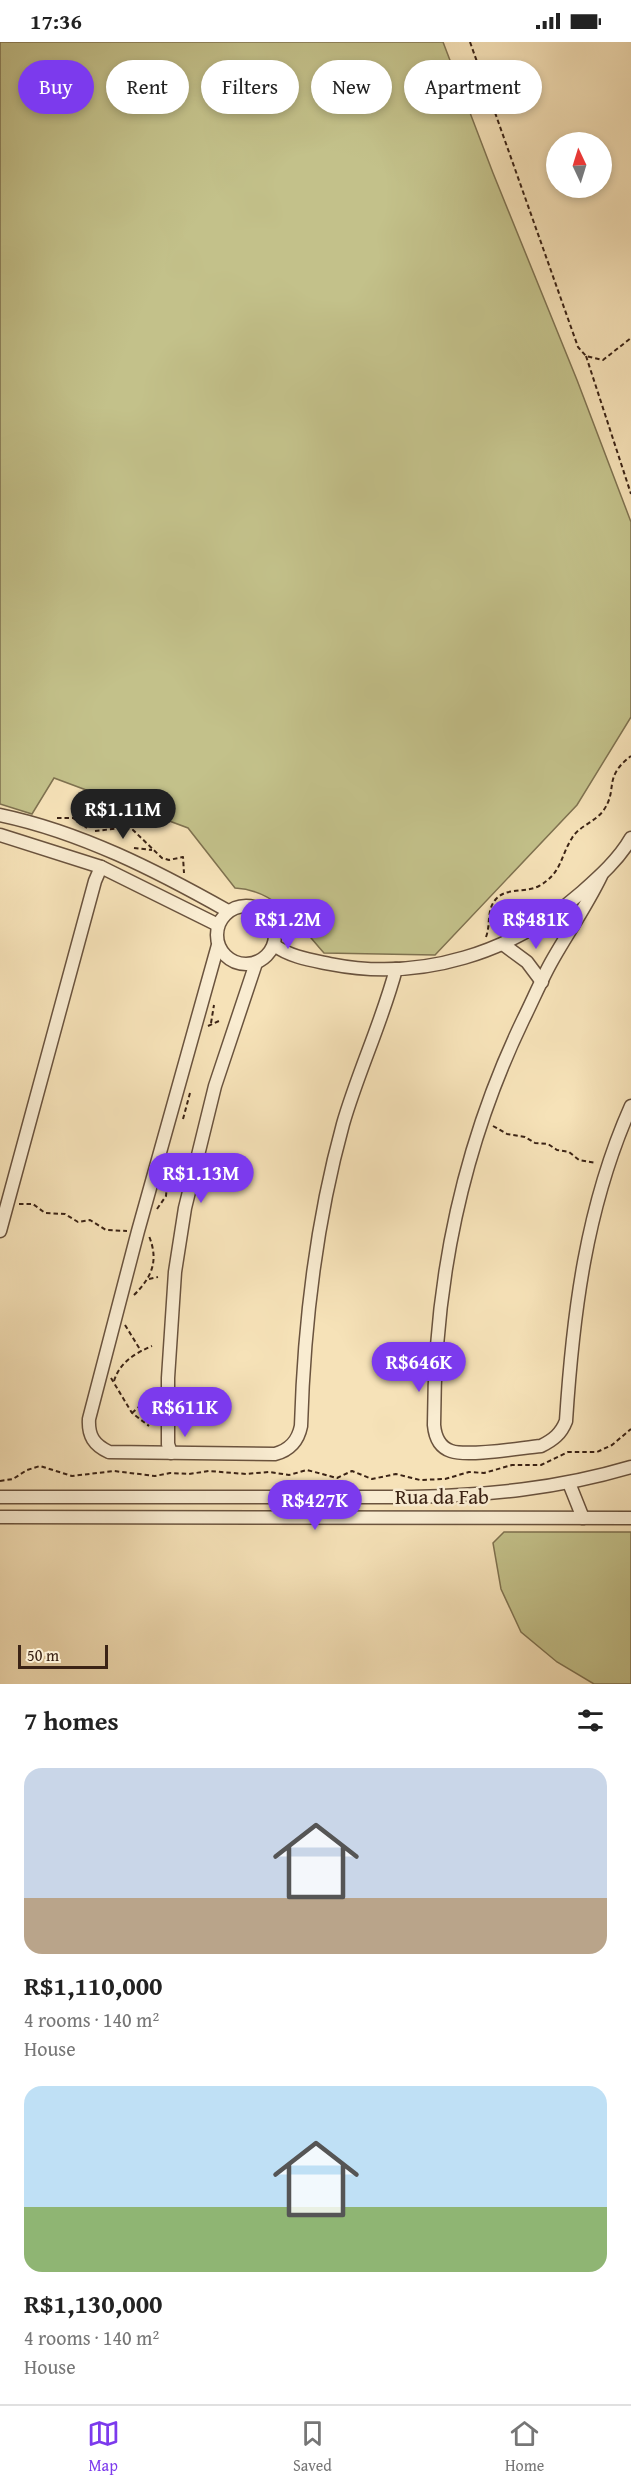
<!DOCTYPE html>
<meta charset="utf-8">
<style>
body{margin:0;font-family:"Gentium Book Plus",serif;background:#f2f2f2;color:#222;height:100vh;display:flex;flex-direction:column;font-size:22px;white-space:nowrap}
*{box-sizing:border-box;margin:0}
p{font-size:20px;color:#767676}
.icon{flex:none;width:33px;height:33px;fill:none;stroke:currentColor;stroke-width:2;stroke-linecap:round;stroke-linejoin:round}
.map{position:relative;height:1642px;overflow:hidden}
.drawer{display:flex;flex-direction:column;background:#fff;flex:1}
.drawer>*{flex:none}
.top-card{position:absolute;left:18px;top:18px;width:596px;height:54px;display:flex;gap:12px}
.needle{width:39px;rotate:356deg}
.tools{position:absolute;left:546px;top:90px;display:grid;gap:12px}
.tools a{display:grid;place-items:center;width:66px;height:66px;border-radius:50%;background:#fff;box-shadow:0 3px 9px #0003;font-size:30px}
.scale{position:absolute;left:18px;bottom:15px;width:90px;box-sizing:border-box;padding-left:6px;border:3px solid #3b2315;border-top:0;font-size:16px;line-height:21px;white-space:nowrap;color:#3b2315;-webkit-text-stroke:4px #f9ecd1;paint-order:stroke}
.price{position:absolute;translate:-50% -51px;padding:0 14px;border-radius:21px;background:#7c3aed;color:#fff;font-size:20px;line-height:39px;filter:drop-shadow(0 2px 3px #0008)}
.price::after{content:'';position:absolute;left:50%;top:36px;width:18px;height:14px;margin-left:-9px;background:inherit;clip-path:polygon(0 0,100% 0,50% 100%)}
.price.on{background:#222;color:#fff}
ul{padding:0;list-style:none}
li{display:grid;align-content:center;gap:12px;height:318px;padding:0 24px}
li span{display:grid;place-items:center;height:186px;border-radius:18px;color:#555}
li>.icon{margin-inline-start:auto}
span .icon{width:108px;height:108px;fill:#fffc;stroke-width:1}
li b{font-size:26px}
h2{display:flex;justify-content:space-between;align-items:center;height:72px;padding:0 24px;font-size:26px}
.chip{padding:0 21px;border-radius:27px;background:#fff;box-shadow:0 3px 9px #0003;font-size:21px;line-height:54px}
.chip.on{background:#7c3aed;color:#fff}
.status{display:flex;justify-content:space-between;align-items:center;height:42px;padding:0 30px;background:#fff;direction:ltr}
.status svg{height:16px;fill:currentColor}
.tabs{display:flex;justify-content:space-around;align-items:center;height:84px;border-top:2px solid #e0e0e0;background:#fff;font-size:16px;color:#767676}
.tabs a{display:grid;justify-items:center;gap:3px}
.tabs .on{color:#7c3aed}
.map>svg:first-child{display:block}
.green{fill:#c3c18a;stroke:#7f7250;stroke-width:1.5}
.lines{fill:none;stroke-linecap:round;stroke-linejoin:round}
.minor-casing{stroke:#6a533e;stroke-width:15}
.path{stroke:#3b2315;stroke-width:2;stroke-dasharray:4.5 3;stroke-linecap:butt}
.minor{stroke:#f9ecd1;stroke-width:12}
.labels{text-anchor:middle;stroke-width:5;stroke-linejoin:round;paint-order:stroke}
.street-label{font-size:21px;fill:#3b2315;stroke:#f9ecd1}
</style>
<div class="status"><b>17:36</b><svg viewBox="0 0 49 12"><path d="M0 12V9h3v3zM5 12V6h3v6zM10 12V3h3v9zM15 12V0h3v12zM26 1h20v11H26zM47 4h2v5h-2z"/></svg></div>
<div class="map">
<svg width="631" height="1642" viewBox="0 0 631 1642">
<rect width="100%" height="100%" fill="#f6e2b8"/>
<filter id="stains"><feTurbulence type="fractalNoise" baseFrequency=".00333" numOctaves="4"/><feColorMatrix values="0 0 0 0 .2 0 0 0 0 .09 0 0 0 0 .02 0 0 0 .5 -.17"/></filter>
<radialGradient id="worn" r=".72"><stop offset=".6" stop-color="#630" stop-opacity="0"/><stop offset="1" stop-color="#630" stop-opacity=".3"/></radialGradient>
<g class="green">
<path d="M 0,0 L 443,0 L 493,131 L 577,338 L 631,480 L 631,675 L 577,763 L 435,913 L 324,911 C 298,882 277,848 235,846 L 188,786 L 54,736 L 32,772 L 0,762 Z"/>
<path d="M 504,1490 L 631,1490 L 631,1642 L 594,1642 L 557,1620 L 521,1590 L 501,1547 L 493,1501 Z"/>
</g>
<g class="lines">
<defs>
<g id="minor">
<path d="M 0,773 C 81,790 157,829 228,869"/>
<path d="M 0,793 L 101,825 L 218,883"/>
<path d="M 601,834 C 587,863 569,889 553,917 C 542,936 533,958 523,978 C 462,1105 434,1243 434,1383 C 435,1394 439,1405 451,1409 C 468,1415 520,1406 541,1404 C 553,1398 561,1392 566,1379 C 573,1271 586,1165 631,1064"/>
<circle cx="246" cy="893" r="29"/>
<path d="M 218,903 L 138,1189 L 89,1377 C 88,1394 94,1403 109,1410 L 275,1412 C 290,1408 298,1399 301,1384 C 304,1283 316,1180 343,1082 C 358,1030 382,980 396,927"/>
<path d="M 274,903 C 290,915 311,918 330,922 C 421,940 513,911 582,850 C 600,834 619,817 631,796"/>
<path d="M 504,903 L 527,920 L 542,940"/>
<path d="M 0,1189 L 95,839 L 101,825"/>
<path d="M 171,1411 L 168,1402 L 168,1336 L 175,1230 L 185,1166 L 215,1044 L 256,921"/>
<path d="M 569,1441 L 583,1476"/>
<path d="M 0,1455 L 412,1455 C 488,1453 557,1447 631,1425"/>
<path d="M 0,1475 L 631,1476"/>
</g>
</defs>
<use href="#minor" class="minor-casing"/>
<g class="path">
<path d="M 470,0 L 578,305 L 586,314 L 603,318 L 631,296"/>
<path d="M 586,314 L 631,452"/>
<path d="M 57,776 L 73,776 L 87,786"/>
<path d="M 95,789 L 121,786 L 133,788 L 162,816 L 169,818 L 183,815 L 184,831"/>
<path d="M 134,806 L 152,808"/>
<path d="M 486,895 C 491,882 486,868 496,857 C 507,845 526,851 539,844 C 562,831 560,815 572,796 C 579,784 595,780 603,769 C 619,747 602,736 631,714"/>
<path d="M 211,981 L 214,963"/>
<path d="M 208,984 L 219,979"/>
<path d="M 183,1077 L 190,1051"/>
<path d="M 493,1084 L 507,1092 L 525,1095 L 535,1101 L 548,1102 L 557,1108 L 569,1110 L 579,1118 L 596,1121"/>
<path d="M 19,1162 L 33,1162 L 45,1171 L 65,1172 L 78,1180 L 90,1178 L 106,1188 L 127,1189"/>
<path d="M 157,1167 L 166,1154 L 168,1131"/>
<path d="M 149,1237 L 158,1235"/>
<path d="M 134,1253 C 152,1235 159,1219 149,1194"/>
<path d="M 125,1283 L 141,1309"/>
<path d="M 111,1336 L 132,1371 L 149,1384"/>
<path d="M 114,1339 C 120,1320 134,1312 152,1304"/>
<path d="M 132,1371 L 149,1356"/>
<path d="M 0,1439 L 13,1437 L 27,1428 L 40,1424 L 72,1434 L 114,1429 L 155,1434 L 170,1431 L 189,1432 L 209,1429 L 246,1432 L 269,1430 L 289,1433 L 307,1428 L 337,1436 L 352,1429 L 372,1437 L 396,1432 L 420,1438 L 445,1437 L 469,1430 L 484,1431 L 512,1423 L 541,1423 L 568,1410 L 597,1410 L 612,1403 L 631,1387"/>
</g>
<use href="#minor" class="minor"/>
</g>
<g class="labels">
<g class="street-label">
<text x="442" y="1462">Rua da Fab</text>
</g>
</g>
<rect width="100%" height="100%" filter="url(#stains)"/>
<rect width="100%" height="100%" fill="url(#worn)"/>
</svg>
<div class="tools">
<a><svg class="needle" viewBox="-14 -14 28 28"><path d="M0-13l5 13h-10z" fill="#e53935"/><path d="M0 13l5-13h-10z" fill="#767676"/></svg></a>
</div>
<div class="scale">50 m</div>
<b class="price on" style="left:123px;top:798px">R$1.11M</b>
<b class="price" style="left:288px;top:908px">R$1.2M</b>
<b class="price" style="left:536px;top:908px">R$481K</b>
<b class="price" style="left:201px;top:1162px">R$1.13M</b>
<b class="price" style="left:419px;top:1351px">R$646K</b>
<b class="price" style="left:185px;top:1396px">R$611K</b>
<b class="price" style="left:315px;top:1489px">R$427K</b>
<div class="top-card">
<a class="chip on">Buy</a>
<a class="chip">Rent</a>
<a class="chip">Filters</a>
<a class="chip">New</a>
<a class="chip">Apartment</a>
</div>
</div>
<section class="drawer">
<h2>7 homes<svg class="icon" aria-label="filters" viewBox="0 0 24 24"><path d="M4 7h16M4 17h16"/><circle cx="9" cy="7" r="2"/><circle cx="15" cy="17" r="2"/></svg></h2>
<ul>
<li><span style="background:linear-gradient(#c9d6e8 70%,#b9a48a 0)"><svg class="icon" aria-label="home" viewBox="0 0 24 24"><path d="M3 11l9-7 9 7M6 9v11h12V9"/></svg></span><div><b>R$1,110,000</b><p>4 rooms · 140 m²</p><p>House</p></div></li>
<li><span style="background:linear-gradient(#bfe0f5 65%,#8fb573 0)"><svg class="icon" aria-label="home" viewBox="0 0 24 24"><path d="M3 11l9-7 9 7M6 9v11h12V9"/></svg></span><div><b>R$1,130,000</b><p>4 rooms · 140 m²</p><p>House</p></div></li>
</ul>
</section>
<nav class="tabs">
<a class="on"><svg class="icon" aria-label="map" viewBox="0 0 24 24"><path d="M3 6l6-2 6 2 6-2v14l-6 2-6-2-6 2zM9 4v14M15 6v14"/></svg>Map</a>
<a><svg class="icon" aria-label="saved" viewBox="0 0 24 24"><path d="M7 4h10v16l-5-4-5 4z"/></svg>Saved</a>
<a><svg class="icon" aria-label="home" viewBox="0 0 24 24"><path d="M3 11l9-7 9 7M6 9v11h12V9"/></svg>Home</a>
</nav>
